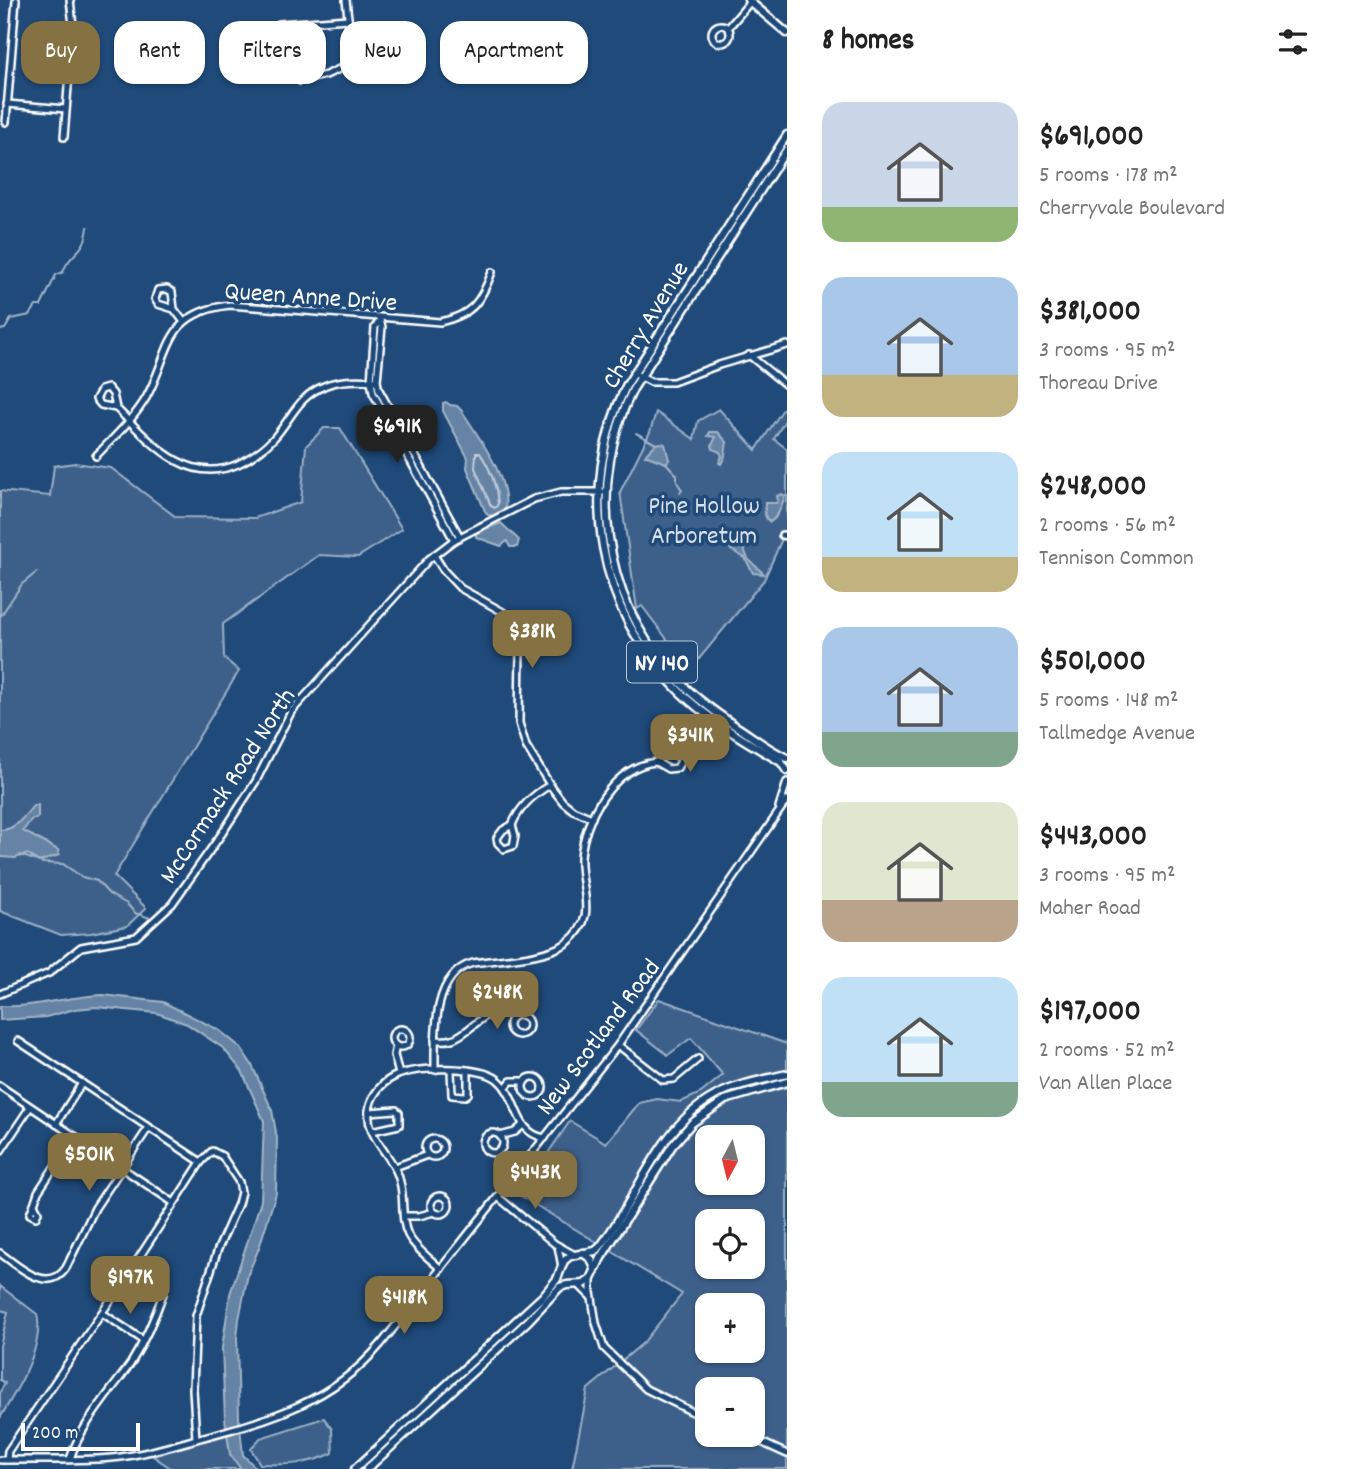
<!DOCTYPE html>
<meta charset="utf-8">
<style>
body{margin:0;font-family:Dekko,sans-serif;background:#f6f6f6;color:#222;height:100vh;display:flex;flex-direction:column;font-size:26px;white-space:nowrap}
*{box-sizing:border-box;margin:0}
p{font-size:23px;color:#767676}
.icon{flex:none;width:38px;height:38px;fill:none;stroke:currentColor;stroke-width:2;stroke-linecap:round;stroke-linejoin:round}
.map{position:relative;flex:1;overflow:hidden}
.side{display:flex;flex-direction:column;background:#fff;width:560px}
.side>*{flex:none}
.guide{position:absolute;left:21px;top:21px;width:660px;height:63px;display:flex;gap:14px}
.needle{width:46px;rotate:187deg}
.tools{position:absolute;left:695px;top:1125px;display:grid;gap:14px}
.tools a{display:grid;place-items:center;width:70px;height:70px;border-radius:14px;background:#fff;box-shadow:0 2px 5px #0004;font-size:35px}
.scale{position:absolute;left:21px;bottom:18px;width:119px;box-sizing:border-box;padding-left:7px;border:4px solid #fff;border-top:0;font-size:19px;line-height:24px;white-space:nowrap;color:#fff;-webkit-text-stroke:5px #1f4a7a;paint-order:stroke}
.price{position:absolute;translate:-50% -60px;padding:0 16px;border-radius:14px;background:#857141;color:#fff;font-size:23px;line-height:46px;filter:drop-shadow(0 2px 4px #0008)}
.price::after{content:'';position:absolute;left:50%;top:42px;width:21px;height:16px;margin-left:-10px;background:inherit;clip-path:polygon(0 0,100% 0,50% 100%)}
.price.active{background:#222;color:#fff}
ul{padding:0;list-style:none}
li{display:flex;align-items:center;gap:21px;height:175px;padding:0 35px}
li span{display:grid;place-items:center;flex:none;width:196px;height:140px;border-radius:21px;color:#555}
li>.icon{margin-inline-start:auto}
span .icon{width:84px;height:84px;fill:#fffc;stroke-width:1}
li b{font-size:30px}
h2{display:flex;justify-content:space-between;align-items:center;height:84px;padding:0 35px;font-size:30px}
.chip{padding:0 24px;border-radius:21px;background:#fff;box-shadow:0 2px 5px #0004;font-size:24px;line-height:63px}
.chip.active{background:#857141;color:#fff}
main{display:flex;flex:1;min-height:0}
.map>svg:first-child{display:block}
.green{fill:#3c618b;stroke:#9eb0c5;stroke-width:2;fill-rule:evenodd}
.water{fill:#6583a4;stroke:#a3b5c8;stroke-width:2}
.lines{fill:none;stroke-linecap:round;stroke-linejoin:round}
.shore{stroke:#c1cddb;stroke-width:2}
.stream{stroke:#a3b5c8;stroke-width:2}
.minor-casing{stroke:#fff;stroke-width:10}
.major-casing{stroke:#fff;stroke-width:11}
.minor{stroke:#1f4a7a;stroke-width:5}
.major{stroke:#1f4a7a;stroke-width:6}
.labels{text-anchor:middle;stroke-width:7;stroke-linejoin:round;paint-order:stroke}
.shield{fill:#1f4a7a;stroke:#bcc9d7;stroke-width:2}
.shield-label{font-size:24px;font-weight:bold;fill:#fff}
.street-label{font-size:26px;fill:#fff;stroke:#1f4a7a}
.park-label{font-size:26px;fill:#d8dfe8;stroke:#1f4a7a}
</style>
<main>
<div class="map">
<svg width="787" height="1469" viewBox="0 0 787 1469">
<rect width="100%" height="100%" fill="#1f4a7a"/>
<filter id="ink" filterUnits="userSpaceOnUse"><feTurbulence type="fractalNoise" baseFrequency=".0143" numOctaves="2"/><feDisplacementMap in="SourceGraphic" scale="14" xChannelSelector="R" yChannelSelector="G"/><feConvolveMatrix kernelMatrix="1 2 1 2 8 2 1 2 1" color-interpolation-filters="sRGB"/></filter>
<g filter="url(#ink)">
<g class="green">
<path d="M 787,403 L 787,417 L 774,439 L 787,449 L 787,532 L 785,532 L 764,580 L 690,670 L 642,606 L 637,609 L 620,492 L 650,432 L 656,412 L 694,439 L 698,421 L 719,409 L 756,450 Z"/>
<path d="M 324,428 L 340,428 L 402,529 L 358,557 L 319,555 L 223,624 L 224,658 L 239,671 L 114,876 L 146,908 L 127,926 L 91,933 L 61,935 L 0,911 L 0,491 L 50,496 L 54,466 L 75,463 L 111,468 L 176,517 L 255,518 L 301,502 L 306,446 Z"/>
<path d="M 659,999 L 787,1044 L 787,1469 L 572,1469 L 588,1389 L 643,1343 L 682,1294 L 519,1195 L 570,1121 L 606,1143 L 639,1103 L 657,1099 L 681,1102 L 701,1093 L 723,1075 L 691,1038 L 668,1055 L 636,1030 ZM 707,1138 L 752,1138 L 752,1183 L 707,1183 ZM 707,1222 L 752,1222 L 752,1267 L 707,1267 ZM 707,1306 L 752,1306 L 752,1351 L 707,1351 ZM 707,1390 L 752,1390 L 752,1435 L 707,1435 Z"/>
<path d="M 0,1286 L 37,1314 C 45,1347 16,1391 0,1418 L 0,1392 L 5,1383 L 0,1380 L 0,1346 L 8,1312 L 0,1310 Z"/>
<path d="M 324,1418 L 332,1429 L 333,1453 C 308,1465 286,1465 260,1464 L 251,1449 L 260,1438 Z"/>
<path d="M 233,1432 L 249,1469 L 172,1469 L 153,1456 Z"/>
</g>
<g class="water">
<path d="M 446,402 L 450,405 L 457,406 L 462,411 C 479,438 510,478 505,510 L 494,516 L 488,515 L 485,511 L 467,468 L 468,458 L 443,411 L 443,403 Z"/>
<path d="M 710,432 L 718,432 L 727,442 L 724,460 L 721,464 L 719,463 L 722,456 L 720,452 L 713,449 L 712,445 L 716,437 L 708,436 Z"/>
<path d="M 660,443 L 665,444 L 669,460 L 666,463 L 645,455 L 656,444 Z"/>
<path d="M 782,494 L 785,496 C 782,504 778,518 770,522 C 763,517 765,510 765,503 L 776,503 L 778,502 L 777,496 Z"/>
<path d="M 501,523 L 519,540 L 517,547 L 510,547 L 507,541 L 501,546 L 476,537 L 476,533 Z"/>
<path d="M 733,541 L 742,544 L 748,559 L 764,574 L 753,573 L 745,558 L 731,550 L 729,545 Z"/>
<path d="M 34,805 L 38,805 L 38,817 L 31,820 L 23,831 L 58,850 L 59,855 L 39,862 L 28,854 L 15,858 L 2,857 L 0,854 L 0,830 C 15,831 25,815 34,805 Z"/>
<path d="M 103,995 L 163,1002 L 219,1030 L 240,1047 L 252,1065 L 272,1110 L 277,1138 L 276,1193 L 259,1248 L 248,1274 L 239,1319 L 237,1338 L 239,1418 L 243,1455 L 257,1469 L 241,1469 L 230,1454 L 225,1419 L 222,1348 L 230,1294 L 261,1201 L 264,1121 L 242,1071 L 223,1048 L 187,1024 L 157,1013 L 96,1007 L 75,1009 L 46,1017 L 0,1020 L 0,1006 C 35,1008 68,996 103,995 Z"/>
</g>
<g class="lines">
<path class="shore" d="M 476,453 L 480,453 C 490,468 497,487 498,504 L 495,508 L 491,506 L 475,468 Z"/>
<g class="stream">
<path d="M 0,330 L 5,329 L 11,319 L 30,315 L 36,306 L 41,306 L 56,275 L 63,272 C 70,251 85,255 88,227"/>
<path d="M 636,433 L 656,444"/>
<path d="M 666,463 L 677,475 L 677,482 L 682,490 L 680,493"/>
<path d="M 0,617 L 22,584 L 37,572"/>
<path d="M 20,855 L 43,863 L 63,864 L 82,877 L 97,881 L 109,894 L 127,904 L 135,913 L 150,918"/>
</g>
<defs>
<g id="minor">
<path d="M 279,24 L 348,19"/>
<circle cx="721" cy="34" r="9"/>
<path d="M 729,27 L 750,2"/>
<path d="M 300,81 L 326,75 L 348,65 L 352,52 L 346,0"/>
<path d="M 7,104 L 66,109"/>
<path d="M 6,122 L 16,0"/>
<path d="M 64,137 L 73,25 L 70,0"/>
<path d="M 174,309 L 172,292 L 167,289 L 158,290 L 155,299 L 158,304 L 174,309 L 184,322"/>
<path d="M 379,317 L 382,327 L 377,381 L 379,390 L 460,537"/>
<path d="M 379,322 L 375,327 L 371,381 L 373,393 L 454,540"/>
<path d="M 749,355 L 787,386"/>
<path d="M 633,373 L 651,382 L 673,382 L 719,365 L 787,345"/>
<path d="M 108,388 L 113,394 L 116,408 L 101,405 L 96,399 L 101,390 Z"/>
<path d="M 116,408 C 149,440 186,487 238,464 C 250,458 263,450 273,439 C 291,420 297,397 324,386 C 339,379 360,380 377,381"/>
<path d="M 96,456 C 113,438 133,420 146,398 C 172,351 163,313 230,305 L 440,322 C 472,315 481,302 492,272"/>
<path d="M 782,535 L 787,536"/>
<path d="M 434,555 L 444,571 L 460,588 L 503,612 L 515,627 L 520,647 L 519,723 L 526,746 L 552,788 L 563,802 L 573,810 L 592,818"/>
<path d="M 673,753 L 682,759 L 677,768 L 668,769 L 656,762 L 664,754 Z"/>
<path d="M 779,807 L 787,782"/>
<path d="M 512,825 L 515,836 L 513,846 L 504,849 L 498,843 L 497,838 L 503,830 Z"/>
<path d="M 512,825 C 519,808 534,794 550,785"/>
<path d="M 0,994 L 49,973 L 81,947 L 136,937 L 172,904 L 223,832 L 256,781 L 291,712 L 429,559 L 454,540 L 534,499 L 561,492 L 603,492"/>
<circle cx="519" cy="1025" r="10"/>
<circle cx="401" cy="1038" r="9"/>
<path d="M 435,1040 C 441,1040 447,1041 452,1039 C 473,1033 491,997 515,1016"/>
<path d="M 18,1041 L 201,1162"/>
<path d="M 618,1045 L 663,1080 L 674,1079 L 698,1059"/>
<path d="M 396,1046 L 394,1055 L 399,1074"/>
<path d="M 435,1070 C 435,1035 432,974 473,963 C 499,959 547,958 568,942 C 600,916 579,889 581,857 C 584,818 614,766 656,762"/>
<path d="M 451,1070 L 452,1095 L 465,1096 L 468,1094 L 468,1070"/>
<circle cx="533" cy="1087" r="10"/>
<path d="M 0,1086 L 174,1203"/>
<path d="M 506,1087 L 511,1081 L 525,1081"/>
<path d="M 369,1112 L 396,1110 L 399,1113 L 399,1125 L 372,1131"/>
<path d="M 56,1124 L 82,1083"/>
<circle cx="493" cy="1143" r="10"/>
<path d="M 500,1136 L 515,1132 L 523,1125"/>
<circle cx="434" cy="1148" r="9"/>
<path d="M 0,1152 L 30,1107"/>
<path d="M 395,1167 L 427,1155"/>
<circle cx="440" cy="1205" r="9"/>
<path d="M 498,1197 L 555,1244 L 573,1254"/>
<path d="M 34,1204 L 38,1192 L 75,1136"/>
<path d="M 34,1204 L 38,1212 L 36,1217 L 30,1214 Z"/>
<path d="M 404,1216 L 419,1216 L 434,1212"/>
<path d="M 558,1246 L 562,1267"/>
<path d="M 0,1253 C 18,1266 48,1295 66,1268 L 95,1208 L 149,1127"/>
<path d="M 441,1269 C 430,1259 415,1248 408,1235 C 400,1219 405,1199 400,1182 C 398,1171 392,1163 386,1154 C 375,1139 365,1124 370,1105 C 374,1091 385,1080 398,1075 C 419,1066 479,1066 497,1079 C 519,1096 513,1133 545,1138"/>
<path d="M 591,1279 L 591,1292 L 596,1323 L 604,1348 L 646,1389 L 707,1419"/>
<path d="M 579,1285 L 592,1298"/>
<path d="M 102,1313 L 143,1340"/>
<path d="M 746,1435 L 787,1454"/>
<path d="M 70,1459 C 81,1424 110,1393 131,1363 C 144,1342 155,1317 163,1294 L 162,1290 L 153,1283"/>
<path d="M 0,1460 C 37,1460 75,1461 112,1458 C 142,1455 171,1446 200,1438 C 271,1419 332,1402 381,1344 L 618,1045 L 787,800"/>
<path d="M 7,1460 L 8,1451 L 131,1270 L 201,1162 L 212,1151 L 222,1156 L 239,1182 L 241,1192 L 238,1204 L 218,1249 L 196,1316 L 193,1389 L 196,1439"/>
</g>
<g id="major">
<path d="M 748,0 L 787,33"/>
<path d="M 787,135 L 626,386 C 576,488 597,613 680,692 C 710,721 746,741 781,762 L 787,771"/>
<path d="M 787,149 L 633,389 C 587,482 602,595 671,673 C 690,694 713,711 737,727 C 753,737 769,750 787,758"/>
<path d="M 583,1253 L 591,1259 L 595,1269"/>
<path d="M 355,1469 L 543,1296 L 557,1279 L 564,1261 L 570,1256 L 595,1251 L 599,1248 C 638,1199 657,1127 715,1096 C 737,1084 763,1080 787,1074"/>
<path d="M 367,1469 L 528,1321 L 560,1287 L 567,1285 L 584,1284 L 591,1279 L 601,1258 L 672,1146 L 692,1123 L 725,1100 L 787,1082"/>
</g>
</defs>
<use href="#minor" class="minor-casing"/>
<use href="#major" class="major-casing"/>
<use href="#minor" class="minor"/>
<use href="#major" class="major"/>
</g>
</g>
<g class="labels">
<rect class="shield" x="627" y="641.5" width="70" height="41" rx="5"/>
<g class="shield-label">
<text x="662" y="670">NY 140</text>
</g>
<g class="street-label">
<text transform="translate(311 295) rotate(4)" y="9">Queen Anne Drive</text>
<text transform="translate(644 324) rotate(-59)" y="9">Cherry Avenue</text>
<text transform="translate(226 785) rotate(-57)" y="9">McCormack Road North</text>
<text transform="translate(597 1036) rotate(-53)" y="9">New Scotland Road</text>
</g>
<g class="park-label">
<text x="704" y="513">Pine Hollow<tspan x="704" dy="30">Arboretum</tspan></text>
</g>
</g>
</svg>
<div class="tools">
<a><svg class="needle" viewBox="-14 -14 28 28"><path d="M0-13l5 13h-10z" fill="#e53935"/><path d="M0 13l5-13h-10z" fill="#767676"/></svg></a>
<a><svg class="icon" aria-label="locate" viewBox="0 0 24 24"><circle cx="12" cy="12" r="6"/><path d="M12 2v4M12 18v4M2 12h4M18 12h4"/></svg></a>
<a>+</a>
<a>−</a>
</div>
<div class="scale">200 m</div>
<b class="price active" style="left:397px;top:465px">$691K</b>
<b class="price" style="left:532px;top:670px">$381K</b>
<b class="price" style="left:690px;top:774px">$341K</b>
<b class="price" style="left:497px;top:1031px">$248K</b>
<b class="price" style="left:89px;top:1193px">$501K</b>
<b class="price" style="left:535px;top:1211px">$443K</b>
<b class="price" style="left:130px;top:1316px">$197K</b>
<b class="price" style="left:404px;top:1336px">$418K</b>
<div class="guide">
<a class="chip active">Buy</a>
<a class="chip">Rent</a>
<a class="chip">Filters</a>
<a class="chip">New</a>
<a class="chip">Apartment</a>
</div>
</div>
<section class="side">
<h2>8 homes<svg class="icon" aria-label="filters" viewBox="0 0 24 24"><path d="M4 7h16M4 17h16"/><circle cx="9" cy="7" r="2"/><circle cx="15" cy="17" r="2"/></svg></h2>
<ul>
<li><span style="background:linear-gradient(#c9d6e8 75%,#8fb573 0)"><svg class="icon" aria-label="home" viewBox="0 0 24 24"><path d="M3 11l9-7 9 7M6 9v11h12V9"/></svg></span><div><b>$691,000</b><p>5 rooms · 178 m²</p><p>Cherryvale Boulevard</p></div></li>
<li><span style="background:linear-gradient(#a9c7e8 70%,#c2b280 0)"><svg class="icon" aria-label="home" viewBox="0 0 24 24"><path d="M3 11l9-7 9 7M6 9v11h12V9"/></svg></span><div><b>$381,000</b><p>3 rooms · 95 m²</p><p>Thoreau Drive</p></div></li>
<li><span style="background:linear-gradient(#bfe0f5 75%,#c2b280 0)"><svg class="icon" aria-label="home" viewBox="0 0 24 24"><path d="M3 11l9-7 9 7M6 9v11h12V9"/></svg></span><div><b>$248,000</b><p>2 rooms · 56 m²</p><p>Tennison Common</p></div></li>
<li><span style="background:linear-gradient(#a9c7e8 75%,#7fa58c 0)"><svg class="icon" aria-label="home" viewBox="0 0 24 24"><path d="M3 11l9-7 9 7M6 9v11h12V9"/></svg></span><div><b>$501,000</b><p>5 rooms · 148 m²</p><p>Tallmedge Avenue</p></div></li>
<li><span style="background:linear-gradient(#dfe7d0 70%,#b9a48a 0)"><svg class="icon" aria-label="home" viewBox="0 0 24 24"><path d="M3 11l9-7 9 7M6 9v11h12V9"/></svg></span><div><b>$443,000</b><p>3 rooms · 95 m²</p><p>Maher Road</p></div></li>
<li><span style="background:linear-gradient(#bfe0f5 75%,#7fa58c 0)"><svg class="icon" aria-label="home" viewBox="0 0 24 24"><path d="M3 11l9-7 9 7M6 9v11h12V9"/></svg></span><div><b>$197,000</b><p>2 rooms · 52 m²</p><p>Van Allen Place</p></div></li>
</ul>
</section>
</main>
